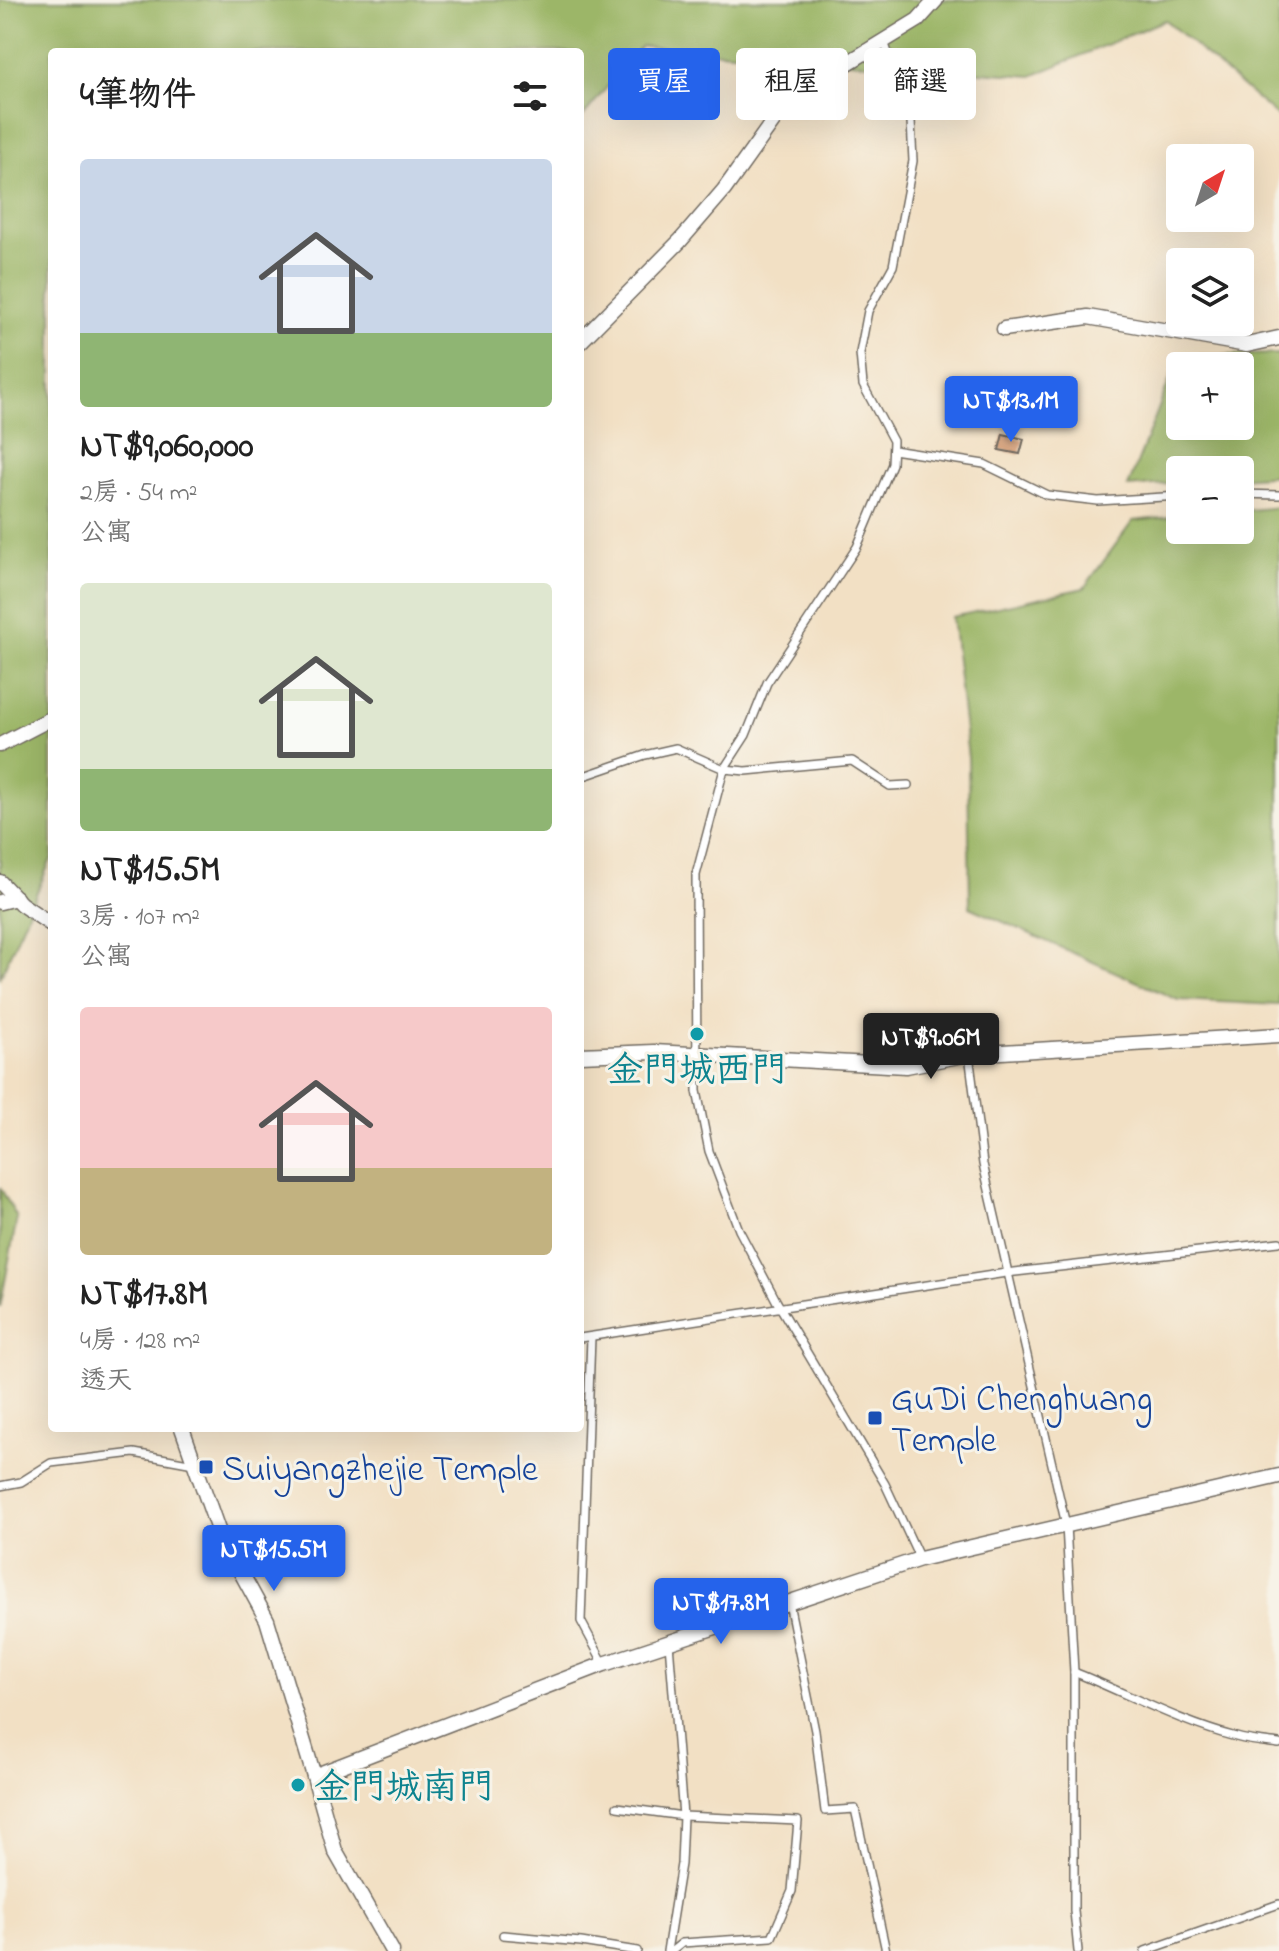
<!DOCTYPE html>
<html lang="zh-TW">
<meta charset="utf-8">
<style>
body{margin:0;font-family:"Indie Flower","LXGW WenKai TC",sans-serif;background:#f2f2f2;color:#222;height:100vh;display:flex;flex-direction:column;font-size:30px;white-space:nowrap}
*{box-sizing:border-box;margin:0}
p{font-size:26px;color:#767676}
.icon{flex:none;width:44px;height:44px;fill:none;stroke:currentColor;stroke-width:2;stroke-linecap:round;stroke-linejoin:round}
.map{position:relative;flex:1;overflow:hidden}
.panel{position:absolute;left:48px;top:48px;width:536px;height:1384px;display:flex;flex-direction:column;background:#fff;border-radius:8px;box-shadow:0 8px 32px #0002}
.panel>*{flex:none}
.top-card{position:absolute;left:608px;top:48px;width:550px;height:72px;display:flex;gap:16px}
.needle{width:52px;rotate:39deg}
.tools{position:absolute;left:1166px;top:144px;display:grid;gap:16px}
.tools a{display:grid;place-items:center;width:88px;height:88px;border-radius:8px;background:#fff;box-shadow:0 8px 32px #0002;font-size:40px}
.price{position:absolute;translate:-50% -68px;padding:0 18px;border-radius:8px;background:#2563eb;color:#fff;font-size:26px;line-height:52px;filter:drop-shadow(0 2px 4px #0008)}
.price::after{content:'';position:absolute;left:50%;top:48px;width:24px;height:18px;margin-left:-12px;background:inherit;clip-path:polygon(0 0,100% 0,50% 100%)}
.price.current{background:#222;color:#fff}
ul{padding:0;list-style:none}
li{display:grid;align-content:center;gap:16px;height:424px;padding:0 32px}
li span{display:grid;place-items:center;height:248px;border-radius:8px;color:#555}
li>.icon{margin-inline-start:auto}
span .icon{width:144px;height:144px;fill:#fffc;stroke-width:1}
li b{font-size:34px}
h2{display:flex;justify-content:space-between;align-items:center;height:96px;padding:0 32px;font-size:34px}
.tag{padding:0 28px;border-radius:8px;background:#fff;box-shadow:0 8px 32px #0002;font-size:28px;line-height:72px}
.tag.current{background:#2563eb;color:#fff}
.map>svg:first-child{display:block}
.forest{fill:#9cb668;stroke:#64704a;stroke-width:2;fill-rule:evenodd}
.building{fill:#d2986f}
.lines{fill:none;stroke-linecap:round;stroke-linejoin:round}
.lane-casing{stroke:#716a61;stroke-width:10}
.street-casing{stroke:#716a61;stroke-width:17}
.lane{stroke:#fff;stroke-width:7}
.street{stroke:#fff;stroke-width:14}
.culture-dot{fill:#0f9aa8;stroke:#f7f3e8;stroke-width:3}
.transit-dot{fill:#1a4fb4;stroke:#f7f3e8;stroke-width:3}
.labels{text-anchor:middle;stroke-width:6;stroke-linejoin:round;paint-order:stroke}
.culture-label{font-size:36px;fill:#0d838f;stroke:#f7f3e8}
.transit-label{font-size:36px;fill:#164399;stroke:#f7f3e8;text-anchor:start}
</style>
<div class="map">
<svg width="1279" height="1951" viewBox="0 0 1279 1951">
<rect width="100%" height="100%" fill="#f7f3e8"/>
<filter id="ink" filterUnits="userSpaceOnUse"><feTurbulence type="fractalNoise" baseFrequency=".0125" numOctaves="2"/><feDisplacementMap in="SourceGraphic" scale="16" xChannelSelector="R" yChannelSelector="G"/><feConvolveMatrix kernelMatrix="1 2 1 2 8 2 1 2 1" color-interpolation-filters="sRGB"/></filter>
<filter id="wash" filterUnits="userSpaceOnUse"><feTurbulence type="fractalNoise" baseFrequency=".006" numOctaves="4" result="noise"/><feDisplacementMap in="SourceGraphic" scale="32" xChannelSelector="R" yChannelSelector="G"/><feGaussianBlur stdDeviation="1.8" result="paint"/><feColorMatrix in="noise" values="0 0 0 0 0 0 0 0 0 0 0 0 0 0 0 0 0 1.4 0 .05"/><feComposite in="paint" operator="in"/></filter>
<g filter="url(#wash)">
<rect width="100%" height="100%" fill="#f2e0c4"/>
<g class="forest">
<path d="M 0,0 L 1279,0 L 1279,118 L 1165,20 L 1032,76 L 641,46 L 580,120 L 580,52 L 52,52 L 52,857 L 0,978 Z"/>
<path d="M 1279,354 L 1279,475 L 1240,478 L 1240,470 L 1180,470 L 1180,483 L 1128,487 L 1179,356 ZM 1240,366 L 1240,426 L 1180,426 L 1180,366 Z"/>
<path d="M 1279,507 L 1279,1005 L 1178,1000 L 970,907 L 968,758 L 952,617 L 1084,588 L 1133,521 L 1180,516 L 1180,530 L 1240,530 L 1240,511 Z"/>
<path d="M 0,1187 L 17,1218 L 0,1308 Z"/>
</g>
<g id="blocks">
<path class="building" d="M 1003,434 L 1024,439 L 1020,454 L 999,450 Z"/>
</g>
</g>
<g filter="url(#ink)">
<use href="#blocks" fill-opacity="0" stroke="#716a61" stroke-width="2"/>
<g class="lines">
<defs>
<g id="lane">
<path d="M 884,41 L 911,121 L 913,161 L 893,266 L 868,311 L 860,353 L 863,385 L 893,441 L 892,464 L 857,547 L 767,683 L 746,735 L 724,769 L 696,875 L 697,1091 L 709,1151 L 739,1230 L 777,1302 L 885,1484 L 920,1559"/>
<path d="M 893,450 L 984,464 L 1047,495 L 1098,501 L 1180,496"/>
<path d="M 1240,494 L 1279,495"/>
<path d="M 580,775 L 587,775 L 645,755 L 676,748 L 724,769 L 746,771 L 852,761 L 890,786 L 908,785"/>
<path d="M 969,1054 L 983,1164 L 1066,1525 L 1074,1672 L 1074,1911 L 1078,1951"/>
<path d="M 591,1337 L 581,1621 L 604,1664"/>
<path d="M 580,1338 L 1006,1273 L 1279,1242"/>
<path d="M 0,1486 L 21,1482 L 51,1463 L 134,1453 L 194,1464"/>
<path d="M 789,1603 L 815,1731 L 825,1811 L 855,1809 L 886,1951"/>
<path d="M 1074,1672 C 1128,1694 1179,1722 1236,1737 C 1250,1741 1265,1742 1279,1744"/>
<path d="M 617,1807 L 683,1816 L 798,1821 L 792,1891 L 772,1937 L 682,1943 L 672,1951"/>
<path d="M 503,1935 L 581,1942 L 637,1951"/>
<path d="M 667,1951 L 681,1864 L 683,1816 L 669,1643"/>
<path d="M 1145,1951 L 1279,1904"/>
</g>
<g id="street">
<path d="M 1004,329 L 1088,317 L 1247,345 L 1279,338"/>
<path d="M 580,342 L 680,241 L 724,190 L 789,99 L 918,20 L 936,0"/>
<path d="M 0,745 L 52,718"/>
<path d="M 0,882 L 21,904 L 52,925"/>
<path d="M 0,902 L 16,898"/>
<path d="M 580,1055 L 654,1052 L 906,1066 L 969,1054 L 1279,1035"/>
<path d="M 182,1428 L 218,1530 L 267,1620 L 314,1776"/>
<path d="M 392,1951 L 335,1851 L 314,1776 L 604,1664 L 920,1559 L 1279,1476"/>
</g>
</defs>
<use href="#lane" class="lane-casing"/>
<use href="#street" class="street-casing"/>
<use href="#lane" class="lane"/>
<use href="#street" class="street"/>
</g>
</g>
<g class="culture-dot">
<circle cx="697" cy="1034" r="8"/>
<circle cx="298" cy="1785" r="8"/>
</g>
<g class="transit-dot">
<rect x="867" y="1410" width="16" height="16" rx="4"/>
<rect x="198" y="1459" width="16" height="16" rx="4"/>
</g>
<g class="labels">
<g class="culture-label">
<text x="697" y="1081">金門城西門</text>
<text x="314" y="1798" text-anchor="start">金門城南門</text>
</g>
<g class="transit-label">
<text x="891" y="1410">GuDi Chenghuang<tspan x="891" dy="41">Temple</tspan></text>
<text x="222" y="1480">Suiyangzhejie Temple</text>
</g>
</g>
</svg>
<div class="tools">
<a><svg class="needle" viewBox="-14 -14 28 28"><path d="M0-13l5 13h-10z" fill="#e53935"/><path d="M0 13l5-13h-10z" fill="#767676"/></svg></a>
<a><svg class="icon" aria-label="layers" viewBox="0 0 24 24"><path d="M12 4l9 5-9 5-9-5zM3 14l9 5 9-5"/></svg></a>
<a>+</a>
<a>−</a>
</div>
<b class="price" style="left:1011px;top:444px">NT$13.1M</b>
<b class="price current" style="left:931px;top:1081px">NT$9.06M</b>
<b class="price" style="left:274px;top:1593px">NT$15.5M</b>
<b class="price" style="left:721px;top:1646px">NT$17.8M</b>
<div class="top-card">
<a class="tag current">買屋</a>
<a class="tag">租屋</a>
<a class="tag">篩選</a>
</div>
<section class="panel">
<h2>4筆物件<svg class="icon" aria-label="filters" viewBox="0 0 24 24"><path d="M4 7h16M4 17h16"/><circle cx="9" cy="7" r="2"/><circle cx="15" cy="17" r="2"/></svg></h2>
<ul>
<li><span style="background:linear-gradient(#c9d6e8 70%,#8fb573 0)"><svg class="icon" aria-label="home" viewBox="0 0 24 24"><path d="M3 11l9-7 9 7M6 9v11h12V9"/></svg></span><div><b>NT$9,060,000</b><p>2房 · 54 m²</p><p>公寓</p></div></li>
<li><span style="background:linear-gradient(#dfe7d0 75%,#8fb573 0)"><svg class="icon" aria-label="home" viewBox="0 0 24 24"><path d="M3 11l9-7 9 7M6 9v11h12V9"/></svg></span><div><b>NT$15.5M</b><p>3房 · 107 m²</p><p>公寓</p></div></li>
<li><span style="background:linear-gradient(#f6c9c9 65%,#c2b280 0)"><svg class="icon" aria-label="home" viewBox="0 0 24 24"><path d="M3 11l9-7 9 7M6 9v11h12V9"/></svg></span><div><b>NT$17.8M</b><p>4房 · 128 m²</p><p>透天</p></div></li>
</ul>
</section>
</div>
